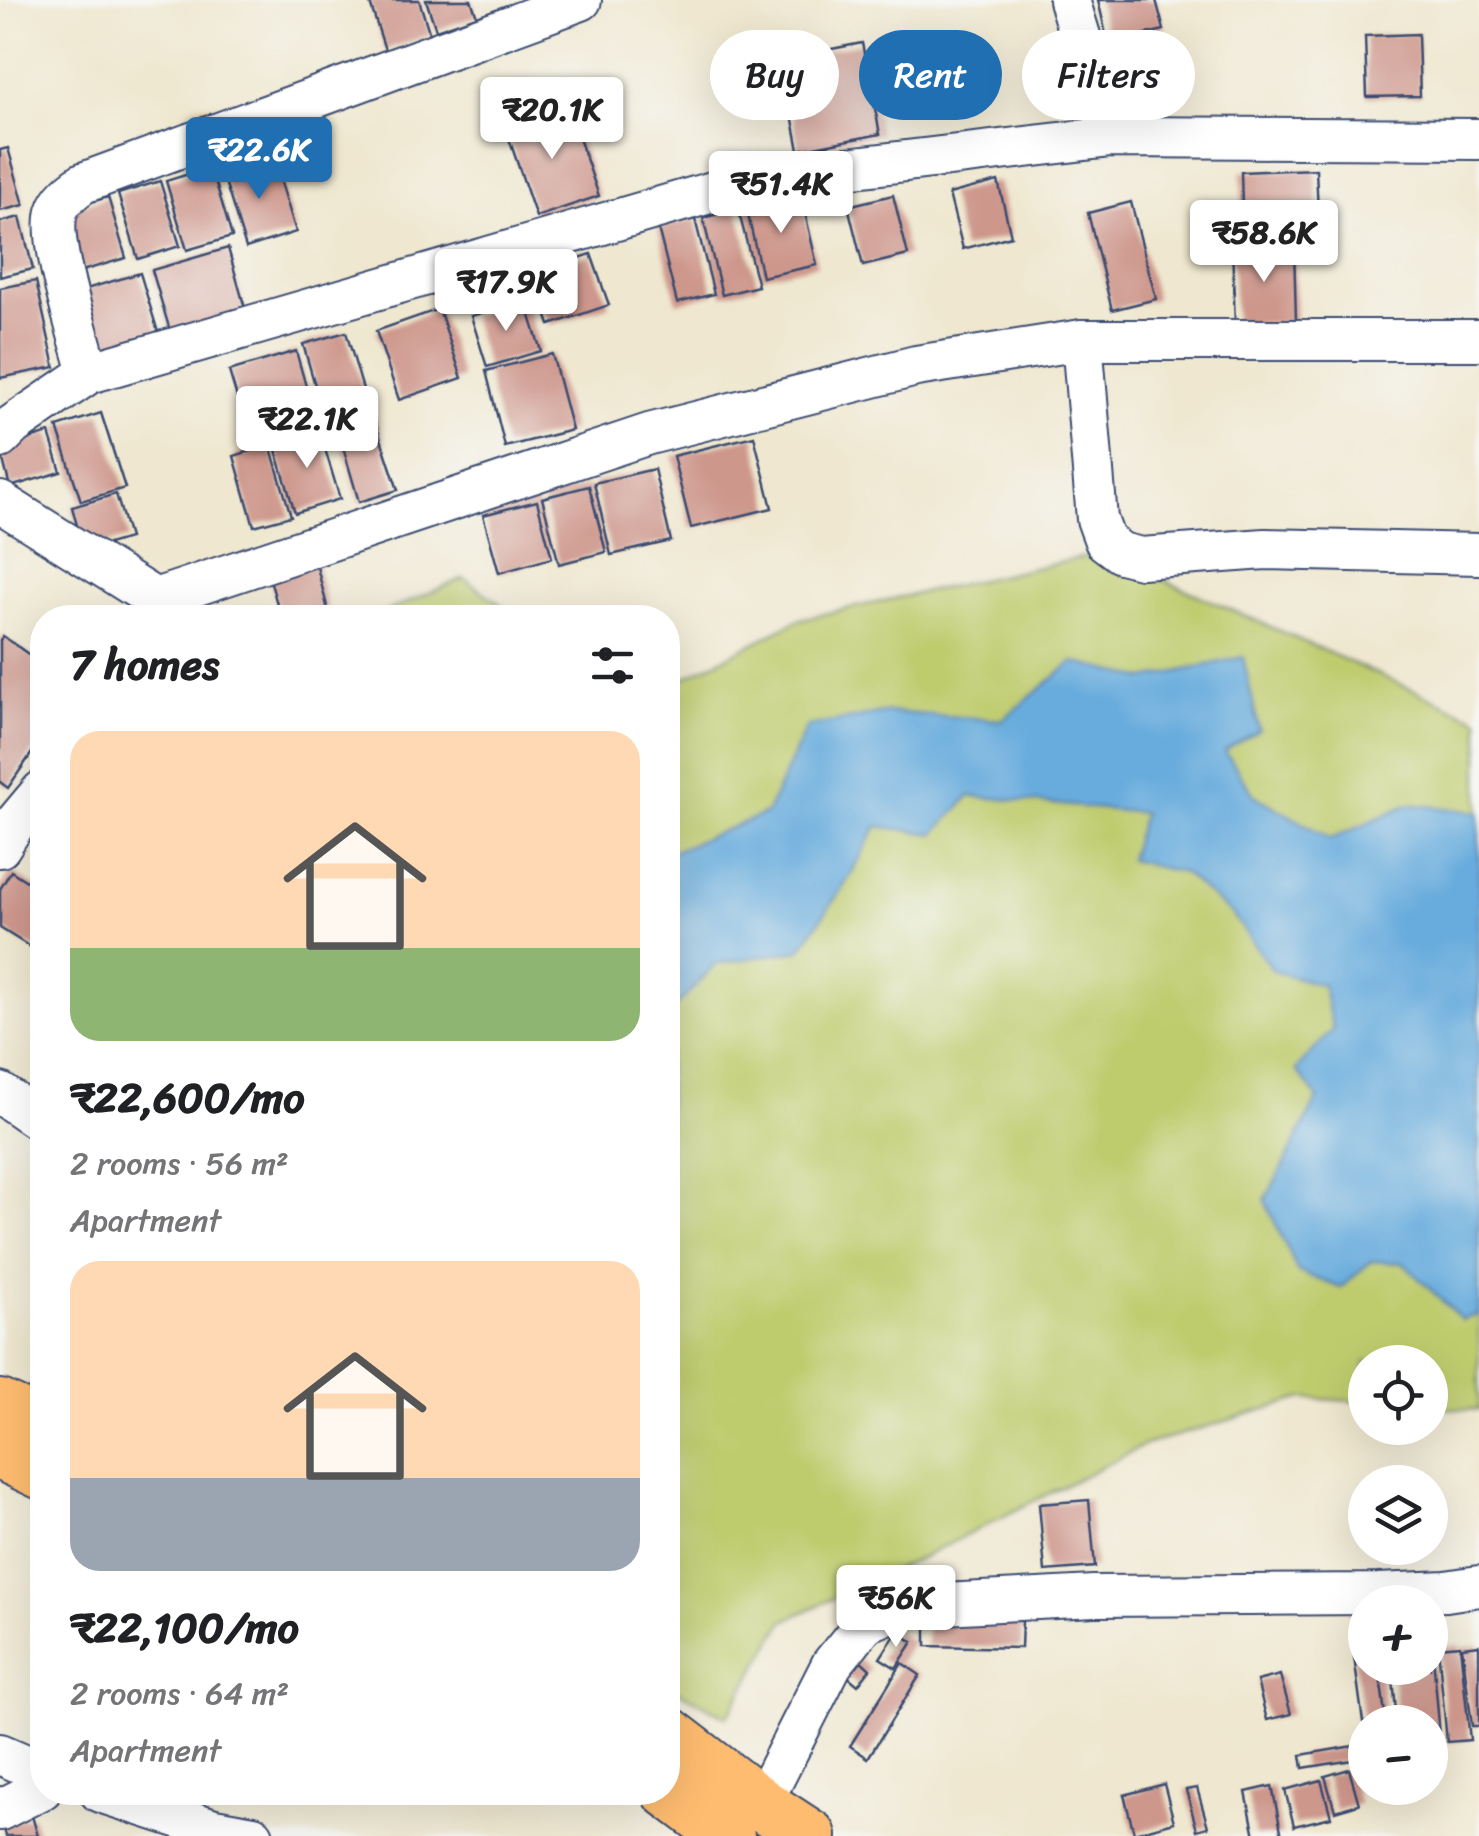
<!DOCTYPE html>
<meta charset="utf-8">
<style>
body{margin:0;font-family:Sriracha,sans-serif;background:#f2f2f2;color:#202124;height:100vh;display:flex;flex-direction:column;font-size:38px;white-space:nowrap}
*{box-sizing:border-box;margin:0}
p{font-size:32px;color:#757577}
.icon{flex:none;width:55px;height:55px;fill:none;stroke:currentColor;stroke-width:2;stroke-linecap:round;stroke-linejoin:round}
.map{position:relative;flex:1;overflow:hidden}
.drawer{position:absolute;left:30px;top:605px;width:650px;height:1200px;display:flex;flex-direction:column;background:#fff;border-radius:40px;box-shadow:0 10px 40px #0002}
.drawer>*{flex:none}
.banner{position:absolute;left:710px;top:30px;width:618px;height:90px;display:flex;gap:20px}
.fabs{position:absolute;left:1348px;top:1345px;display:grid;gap:20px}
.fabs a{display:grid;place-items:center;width:100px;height:100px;border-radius:50%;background:#fff;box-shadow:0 10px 40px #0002;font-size:50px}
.price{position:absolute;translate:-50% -85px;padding:0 22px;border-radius:10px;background:#fff;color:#222;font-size:32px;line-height:65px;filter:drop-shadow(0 2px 5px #0008)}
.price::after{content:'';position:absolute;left:50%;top:60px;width:30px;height:22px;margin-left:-15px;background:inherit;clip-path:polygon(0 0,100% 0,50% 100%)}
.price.active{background:#1f6fb2;color:#fff}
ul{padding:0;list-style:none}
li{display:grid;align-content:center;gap:20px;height:530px;padding:0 40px}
li span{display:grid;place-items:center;height:310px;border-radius:30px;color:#555}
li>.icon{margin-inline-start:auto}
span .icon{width:180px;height:180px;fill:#fffc;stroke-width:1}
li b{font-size:42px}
h2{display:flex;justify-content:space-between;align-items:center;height:120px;padding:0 40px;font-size:42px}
.tag{padding:0 35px;border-radius:45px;background:#fff;box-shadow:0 10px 40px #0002;font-size:35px;line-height:90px}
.tag.active{background:#1f6fb2;color:#fff}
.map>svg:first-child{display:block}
.green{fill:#bfcc6e;stroke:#6d7e66;stroke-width:2.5}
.water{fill:#68acdd;stroke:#426e9e;stroke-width:2.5}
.building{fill:#ce978c}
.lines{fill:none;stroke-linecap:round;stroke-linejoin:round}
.minor-casing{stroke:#3b4b6f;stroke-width:44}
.major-casing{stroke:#3b4b6f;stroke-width:56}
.minor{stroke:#fff;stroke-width:40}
.major{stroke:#febc70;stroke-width:52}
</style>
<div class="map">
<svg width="1479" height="1836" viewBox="0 0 1479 1836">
<rect width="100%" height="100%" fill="#f6f6f2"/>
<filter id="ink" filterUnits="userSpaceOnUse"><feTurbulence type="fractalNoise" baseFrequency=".01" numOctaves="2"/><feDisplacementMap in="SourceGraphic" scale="20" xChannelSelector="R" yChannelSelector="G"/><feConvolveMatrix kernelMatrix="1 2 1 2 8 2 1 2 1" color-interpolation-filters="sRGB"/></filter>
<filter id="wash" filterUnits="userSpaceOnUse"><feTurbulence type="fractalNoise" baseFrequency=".0048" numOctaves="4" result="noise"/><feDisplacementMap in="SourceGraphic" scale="40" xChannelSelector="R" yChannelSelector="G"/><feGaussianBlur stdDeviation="2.25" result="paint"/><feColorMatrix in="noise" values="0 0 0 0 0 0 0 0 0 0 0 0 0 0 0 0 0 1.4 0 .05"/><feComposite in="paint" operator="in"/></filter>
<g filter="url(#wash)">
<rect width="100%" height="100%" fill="#efe7cf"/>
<g class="green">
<path d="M 1103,553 L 1479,719 L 1479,1410 L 1430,1407 L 1430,1362 L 1365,1362 L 1365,1402 L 1303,1398 L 1145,1445 L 929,1554 L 784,1621 L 727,1717 L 668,1685 L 668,686 L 801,619 Z"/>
<path d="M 464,578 L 518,617 L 374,617 Z"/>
</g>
<path class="water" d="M 1243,657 L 1259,730 L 1225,751 L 1254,795 L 1331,839 L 1409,804 L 1479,812 L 1479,1314 L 1462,1320 L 1403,1263 L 1371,1261 L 1341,1288 L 1298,1272 L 1265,1201 L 1318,1098 L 1296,1070 L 1333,1029 L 1322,985 L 1273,971 L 1233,915 L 1183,873 L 1129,860 L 1143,813 L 970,796 L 934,834 L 877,826 L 849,878 L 800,950 L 716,964 L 668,1015 L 668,853 L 767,813 L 806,727 L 888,712 L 1002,720 L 1073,662 L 1146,679 Z"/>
<g id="blocks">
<g class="building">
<path d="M 369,0 L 419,0 L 430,35 L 385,50 Z"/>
<path d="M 426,0 L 471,0 L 477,16 L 436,30 Z"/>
<path d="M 1098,0 L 1156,0 L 1164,30 L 1108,43 Z"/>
<path d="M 1418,34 L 1420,96 L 1367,97 L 1365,36 Z"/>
<path d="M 862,43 L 880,134 L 799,150 L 781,59 Z"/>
<path d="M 568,106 L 599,196 L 536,217 L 505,127 Z"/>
<path d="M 8,148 L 24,205 L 0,211 L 0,150 Z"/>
<path d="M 273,156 L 296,232 L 246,248 L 222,172 Z"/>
<path d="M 211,167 L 232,237 L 187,250 L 166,181 Z"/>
<path d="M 1316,169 L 1319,235 L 1243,237 L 1241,172 Z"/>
<path d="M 160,181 L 180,246 L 138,259 L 118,194 Z"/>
<path d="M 998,181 L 1011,236 L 963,249 L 949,194 Z"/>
<path d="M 801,195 L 817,265 L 762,277 L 746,206 Z"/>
<path d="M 893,195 L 908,255 L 863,266 L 848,206 Z"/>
<path d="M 108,197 L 126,258 L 82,271 L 64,210 Z"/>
<path d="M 1131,202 L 1156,299 L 1112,310 L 1088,213 Z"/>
<path d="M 738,209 L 758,286 L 722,295 L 703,218 Z"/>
<path d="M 20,217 L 33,269 L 0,277 L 0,222 Z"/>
<path d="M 695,219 L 714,294 L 677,303 L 658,228 Z"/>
<path d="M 1294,245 L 1296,322 L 1235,324 L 1232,248 Z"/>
<path d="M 228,248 L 246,312 L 171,334 L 152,270 Z"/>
<path d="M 591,254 L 609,305 L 550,325 L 532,274 Z"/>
<path d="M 140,273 L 160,339 L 99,358 L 79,291 Z"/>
<path d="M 36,281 L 55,367 L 0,378 L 0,288 Z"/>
<path d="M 525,300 L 541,351 L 487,367 L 471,316 Z"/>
<path d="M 439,309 L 462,378 L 399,400 L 376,331 Z"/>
<path d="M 346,332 L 369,410 L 326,423 L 303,344 Z"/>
<path d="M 296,351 L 316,422 L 250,441 L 229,371 Z"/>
<path d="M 552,354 L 572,430 L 505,447 L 486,371 Z"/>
<path d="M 372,412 L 398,490 L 359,502 L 336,423 Z"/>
<path d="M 101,413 L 125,488 L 81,501 L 57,427 Z"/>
<path d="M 319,429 L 340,499 L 295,513 L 274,443 Z"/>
<path d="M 49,433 L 61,472 L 10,487 L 0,448 Z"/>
<path d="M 754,436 L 772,508 L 691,528 L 673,456 Z"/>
<path d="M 270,445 L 291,516 L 254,526 L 234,456 Z"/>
<path d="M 654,469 L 671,541 L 611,555 L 594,483 Z"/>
<path d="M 589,486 L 606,552 L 559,564 L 542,498 Z"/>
<path d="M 116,494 L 129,538 L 84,551 L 72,507 Z"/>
<path d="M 537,501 L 552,558 L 499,573 L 483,515 Z"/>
<path d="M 316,563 L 330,618 L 281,618 L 269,576 Z"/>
<path d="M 3,636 L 42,664 L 42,738 L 8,788 L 0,782 L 0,640 Z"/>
<path d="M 11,871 L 42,891 L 42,938 L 35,950 L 0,928 L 0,889 Z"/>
<path d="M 1089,1500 L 1095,1567 L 1045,1571 L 1039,1504 Z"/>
<path d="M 926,1619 L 1022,1621 L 1021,1648 L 926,1646 Z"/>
<path d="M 897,1632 L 913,1642 L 896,1668 L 880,1658 Z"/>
<path d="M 1460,1645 L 1470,1740 L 1447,1742 L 1438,1647 Z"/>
<path d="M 1479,1645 L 1479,1726 L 1472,1726 L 1462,1647 Z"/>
<path d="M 1365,1656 L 1365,1668 L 1379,1668 L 1386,1722 L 1363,1722 L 1354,1657 Z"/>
<path d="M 1430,1656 L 1433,1656 L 1440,1736 L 1430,1737 L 1430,1722 L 1397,1722 L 1392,1668 L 1430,1668 Z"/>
<path d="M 859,1659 L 870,1669 L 858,1685 L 846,1675 Z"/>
<path d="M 902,1663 L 920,1675 L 868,1758 L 850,1746 Z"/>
<path d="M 1280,1675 L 1291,1714 L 1267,1720 L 1257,1681 Z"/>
<path d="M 1365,1744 L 1365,1758 L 1303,1768 L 1301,1755 Z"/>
<path d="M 1349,1769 L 1359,1804 L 1335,1811 L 1325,1776 Z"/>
<path d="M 1321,1780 L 1331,1817 L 1294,1826 L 1285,1790 Z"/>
<path d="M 1164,1784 L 1174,1822 L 1134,1833 L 1124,1795 Z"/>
<path d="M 1272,1786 L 1282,1836 L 1255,1836 L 1246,1792 Z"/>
<path d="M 1197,1788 L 1208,1827 L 1197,1830 L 1186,1790 Z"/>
<path d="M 32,1816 L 38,1836 L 6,1836 L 3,1825 Z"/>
</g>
</g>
</g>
<g filter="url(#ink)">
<use href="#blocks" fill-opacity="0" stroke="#3b4b6f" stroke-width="2.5"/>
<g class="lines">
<defs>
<g id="minor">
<path d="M 1069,0 L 1111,137"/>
<path d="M 1082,340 L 1097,519 L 1105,541 L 1121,553 L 1141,558 L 1265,549 L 1479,554"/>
<path d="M 89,373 C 80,338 48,242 57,212 C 61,199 73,190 83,183 L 581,0"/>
<path d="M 0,438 L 13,425 L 89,373 L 761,178 L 1111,137 L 1479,139"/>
<path d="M 0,502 L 155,599 L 649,434 L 916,366 L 1082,340 L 1479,340"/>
<path d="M 0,847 L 16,822 L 42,791"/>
<path d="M 0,1093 L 42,1122"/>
<path d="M 0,1754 L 42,1772"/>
<path d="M 100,1792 L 214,1829 L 253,1836"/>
<path d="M 761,1804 L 832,1664 L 865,1623 L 905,1606 L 1094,1596 L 1378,1594 L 1446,1591 L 1479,1586"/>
<path d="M 0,1810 L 42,1789"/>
</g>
<g id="major">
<path d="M 0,1406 L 42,1425"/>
<path d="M 0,1453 L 42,1473"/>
<path d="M 668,1733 L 761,1804 L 810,1836"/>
<path d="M 668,1791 L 728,1836"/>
</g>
</defs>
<use href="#minor" class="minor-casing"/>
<use href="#major" class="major-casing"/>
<use href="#minor" class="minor"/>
<use href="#major" class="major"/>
</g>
</g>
</svg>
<div class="fabs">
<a><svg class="icon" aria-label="locate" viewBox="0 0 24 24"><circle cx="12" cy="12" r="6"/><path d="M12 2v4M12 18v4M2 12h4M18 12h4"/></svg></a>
<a><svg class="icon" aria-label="layers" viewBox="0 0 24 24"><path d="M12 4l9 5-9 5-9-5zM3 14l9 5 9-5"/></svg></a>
<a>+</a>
<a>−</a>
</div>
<b class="price" style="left:552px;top:162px">₹20.1K</b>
<b class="price active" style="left:259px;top:202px">₹22.6K</b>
<b class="price" style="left:781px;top:236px">₹51.4K</b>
<b class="price" style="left:1264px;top:285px">₹58.6K</b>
<b class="price" style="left:506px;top:334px">₹17.9K</b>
<b class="price" style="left:307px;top:471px">₹22.1K</b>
<b class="price" style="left:896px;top:1650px">₹56K</b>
<div class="banner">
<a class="tag">Buy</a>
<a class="tag active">Rent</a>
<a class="tag">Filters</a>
</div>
<section class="drawer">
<h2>7 homes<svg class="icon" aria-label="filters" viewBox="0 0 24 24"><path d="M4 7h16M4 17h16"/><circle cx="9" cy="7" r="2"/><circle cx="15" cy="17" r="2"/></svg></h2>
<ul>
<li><span style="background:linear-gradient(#ffd9b3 70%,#8fb573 0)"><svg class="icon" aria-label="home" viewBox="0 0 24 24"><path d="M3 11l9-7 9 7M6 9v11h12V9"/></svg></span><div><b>₹22,600/mo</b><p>2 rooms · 56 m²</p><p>Apartment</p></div></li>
<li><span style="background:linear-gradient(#ffd9b3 70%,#9aa5b1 0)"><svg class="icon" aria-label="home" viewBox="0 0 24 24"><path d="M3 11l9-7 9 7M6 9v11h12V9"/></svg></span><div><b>₹22,100/mo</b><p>2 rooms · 64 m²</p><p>Apartment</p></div></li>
</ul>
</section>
</div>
